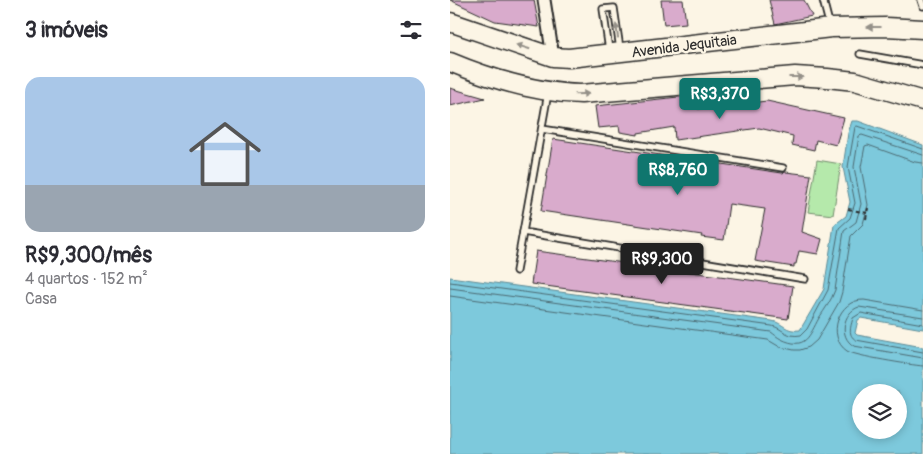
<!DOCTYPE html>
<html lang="pt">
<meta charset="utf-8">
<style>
body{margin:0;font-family:Pangolin,sans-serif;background:#f7f7f7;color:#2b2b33;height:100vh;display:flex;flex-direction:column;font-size:19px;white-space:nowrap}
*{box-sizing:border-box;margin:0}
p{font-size:16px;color:#7c7c81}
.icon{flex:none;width:28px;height:28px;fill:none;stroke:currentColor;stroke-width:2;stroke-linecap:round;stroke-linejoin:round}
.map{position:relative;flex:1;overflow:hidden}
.sheet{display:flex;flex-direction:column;background:#fff;width:450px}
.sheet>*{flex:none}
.buttons{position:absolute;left:402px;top:384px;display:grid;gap:10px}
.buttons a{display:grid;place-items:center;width:55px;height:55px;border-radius:50%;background:#fff;box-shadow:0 2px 8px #0003;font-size:25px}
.price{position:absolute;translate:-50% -42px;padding:0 11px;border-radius:5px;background:#0f766e;color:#fff;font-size:16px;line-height:32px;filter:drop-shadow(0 1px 2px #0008)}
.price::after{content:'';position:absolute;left:50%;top:30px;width:15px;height:11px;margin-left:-8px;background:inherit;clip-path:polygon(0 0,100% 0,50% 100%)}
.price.selected{background:#222;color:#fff}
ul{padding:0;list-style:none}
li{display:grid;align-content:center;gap:10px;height:265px;padding:0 25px}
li+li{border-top:1px solid #e1e1e2}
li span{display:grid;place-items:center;height:155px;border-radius:15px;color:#555}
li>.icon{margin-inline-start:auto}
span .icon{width:90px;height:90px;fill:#fffc;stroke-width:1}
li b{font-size:21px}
h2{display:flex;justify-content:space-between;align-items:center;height:60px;padding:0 25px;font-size:21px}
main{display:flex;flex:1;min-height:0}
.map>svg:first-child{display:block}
.green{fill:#b5e9ab;stroke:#708a6b}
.water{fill:#7dc9dc;stroke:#5c8a95;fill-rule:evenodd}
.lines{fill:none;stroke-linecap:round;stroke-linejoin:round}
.shore{stroke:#4c6a72;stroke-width:1}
.building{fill:#d9abcc;stroke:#2b2b2b}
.service-casing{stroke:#2b2b2b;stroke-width:9}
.minor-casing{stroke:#2b2b2b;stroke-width:15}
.primary-casing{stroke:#2b2b2b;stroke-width:21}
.path{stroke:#2b2b2b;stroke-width:2;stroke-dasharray:4 4;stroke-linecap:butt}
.service{stroke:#fcf5e5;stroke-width:5.5}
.minor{stroke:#fcf5e5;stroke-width:11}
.primary{stroke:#fcf5e5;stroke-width:18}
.oneway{fill:#949088}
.labels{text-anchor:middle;stroke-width:4.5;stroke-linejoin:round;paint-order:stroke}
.street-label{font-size:15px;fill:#2b2b2b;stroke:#fcf5e5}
</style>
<main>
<section class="sheet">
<h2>3 imóveis<svg class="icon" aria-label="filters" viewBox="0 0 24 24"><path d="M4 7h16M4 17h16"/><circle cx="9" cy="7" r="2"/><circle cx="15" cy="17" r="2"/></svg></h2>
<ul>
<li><span style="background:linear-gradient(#a9c7e8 70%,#9aa5b1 0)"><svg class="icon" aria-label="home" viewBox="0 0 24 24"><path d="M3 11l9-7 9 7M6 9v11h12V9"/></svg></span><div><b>R$9,300/mês</b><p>4 quartos · 152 m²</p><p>Casa</p></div></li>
</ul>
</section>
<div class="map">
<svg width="473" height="454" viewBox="0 0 473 454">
<rect width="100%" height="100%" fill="#fcf5e5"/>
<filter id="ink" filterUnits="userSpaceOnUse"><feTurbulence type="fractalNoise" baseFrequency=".02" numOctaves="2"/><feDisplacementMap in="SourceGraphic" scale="10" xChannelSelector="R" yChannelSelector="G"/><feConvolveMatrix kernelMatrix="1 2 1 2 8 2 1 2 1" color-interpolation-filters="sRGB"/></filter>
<g filter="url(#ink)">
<path class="green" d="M 367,160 L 391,164 L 383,215 L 358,212 Z"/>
<path class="water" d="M 402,121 L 408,121 L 473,145 L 473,329 L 411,318 L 408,320 L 405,333 L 407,335 L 473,347 L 473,454 L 0,454 L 0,277 L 322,321 C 334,323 335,332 350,330 L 374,289 L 384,225 L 396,216 L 400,202 L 393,167 L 398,133 ZM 411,392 L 449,392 L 449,430 L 411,430 Z"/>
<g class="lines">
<g class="shore">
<path d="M 0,282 L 322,326 C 333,328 336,338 351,335 L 357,329 L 378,290 L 389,228 L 400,218 L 405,203 L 398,167 L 405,127 L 407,126 L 473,149"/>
<path d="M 0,288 L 321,332 C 324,334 327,337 331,339 C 356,351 359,336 369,318 C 375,309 381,301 385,290 L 394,231 L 406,222 L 411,204 L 404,167 L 409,136 L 412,135 L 473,155"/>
<path d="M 0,296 L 318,340 L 330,347 L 344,350 L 350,350 L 359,347 L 367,340 L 389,302 L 392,292 L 401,236 L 413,224 L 418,205 L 411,167 L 415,146 L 418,145 L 465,162 L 473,163"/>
<path d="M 473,310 L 414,300 C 388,299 376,337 397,351 C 405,356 461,365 473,366"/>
<path d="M 473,317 L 409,307 C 393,312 388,337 404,346 L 473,358"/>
<path d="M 473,324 L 411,313 L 403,318 C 401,326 397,335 406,340 L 473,352"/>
</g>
</g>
<g class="building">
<path d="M 0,0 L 84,0 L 89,27 L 45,21 Z"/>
<path d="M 211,0 L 233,0 L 236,23 L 214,25 Z"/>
<path d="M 319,0 L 354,0 L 362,16 L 325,24 Z"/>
<path d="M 0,88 L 35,98 L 0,106 Z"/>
<path d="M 247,95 L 248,109 L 317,101 L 394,118 L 386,145 L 366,140 L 364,150 L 342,145 L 343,136 L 309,128 L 225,140 L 224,127 L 188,133 L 188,135 L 170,132 L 169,126 L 148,128 L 145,106 Z"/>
<path d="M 103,139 L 332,173 L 336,172 L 361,175 L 352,232 L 372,239 L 368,254 L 349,251 L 346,264 L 344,264 L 344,267 L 305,261 L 315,209 L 279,204 L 274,240 L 251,237 L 252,235 L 91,211 Z"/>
<path d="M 86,251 L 343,286 L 338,319 L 81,284 Z"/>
</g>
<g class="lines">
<defs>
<g id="service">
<path d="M 373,0 L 380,27"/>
<path d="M 471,0 L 473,6"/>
<path d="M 159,50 L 153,9 L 164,8 L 170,49"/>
<path d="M 410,54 L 473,65"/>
<path d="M 98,93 L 73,232 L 355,279"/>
<path d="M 92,129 L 333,168"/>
<path d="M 66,271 L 73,232"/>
</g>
<path id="minor" d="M 94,0 L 103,57"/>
<g id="primary">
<path d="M 0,22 L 103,57 L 119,58 L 381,28 L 436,27 L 473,29"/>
<path d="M 0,62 C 41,79 86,93 131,94 L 345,76 L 377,78 L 405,81 L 473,101"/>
</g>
</defs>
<use href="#service" class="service-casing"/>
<use href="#minor" class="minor-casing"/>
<use href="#primary" class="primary-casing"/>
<g class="path">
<path d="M 398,209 L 417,213"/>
<path d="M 416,219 L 418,208"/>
</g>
<use href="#service" class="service"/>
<use href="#minor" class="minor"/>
<use href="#primary" class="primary"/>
</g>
<defs><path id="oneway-solid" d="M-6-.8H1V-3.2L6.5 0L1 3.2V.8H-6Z" transform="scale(1.25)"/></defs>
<g class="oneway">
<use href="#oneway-solid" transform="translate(424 27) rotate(180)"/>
<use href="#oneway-solid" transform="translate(167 31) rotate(-99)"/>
<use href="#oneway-solid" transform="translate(73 47) rotate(-163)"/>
<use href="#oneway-solid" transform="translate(346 77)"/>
<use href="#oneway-solid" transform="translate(132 94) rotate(-2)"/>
</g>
</g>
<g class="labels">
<g class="street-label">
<text transform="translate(234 46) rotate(-7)" y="5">Avenida Jequitaia</text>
</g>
</g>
</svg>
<div class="buttons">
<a><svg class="icon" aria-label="layers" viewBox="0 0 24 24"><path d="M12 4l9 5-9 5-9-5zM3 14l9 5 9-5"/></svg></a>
</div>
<b class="price" style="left:270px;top:120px">R$3,370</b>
<b class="price" style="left:228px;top:196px">R$8,760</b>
<b class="price selected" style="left:212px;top:285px">R$9,300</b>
</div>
</main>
